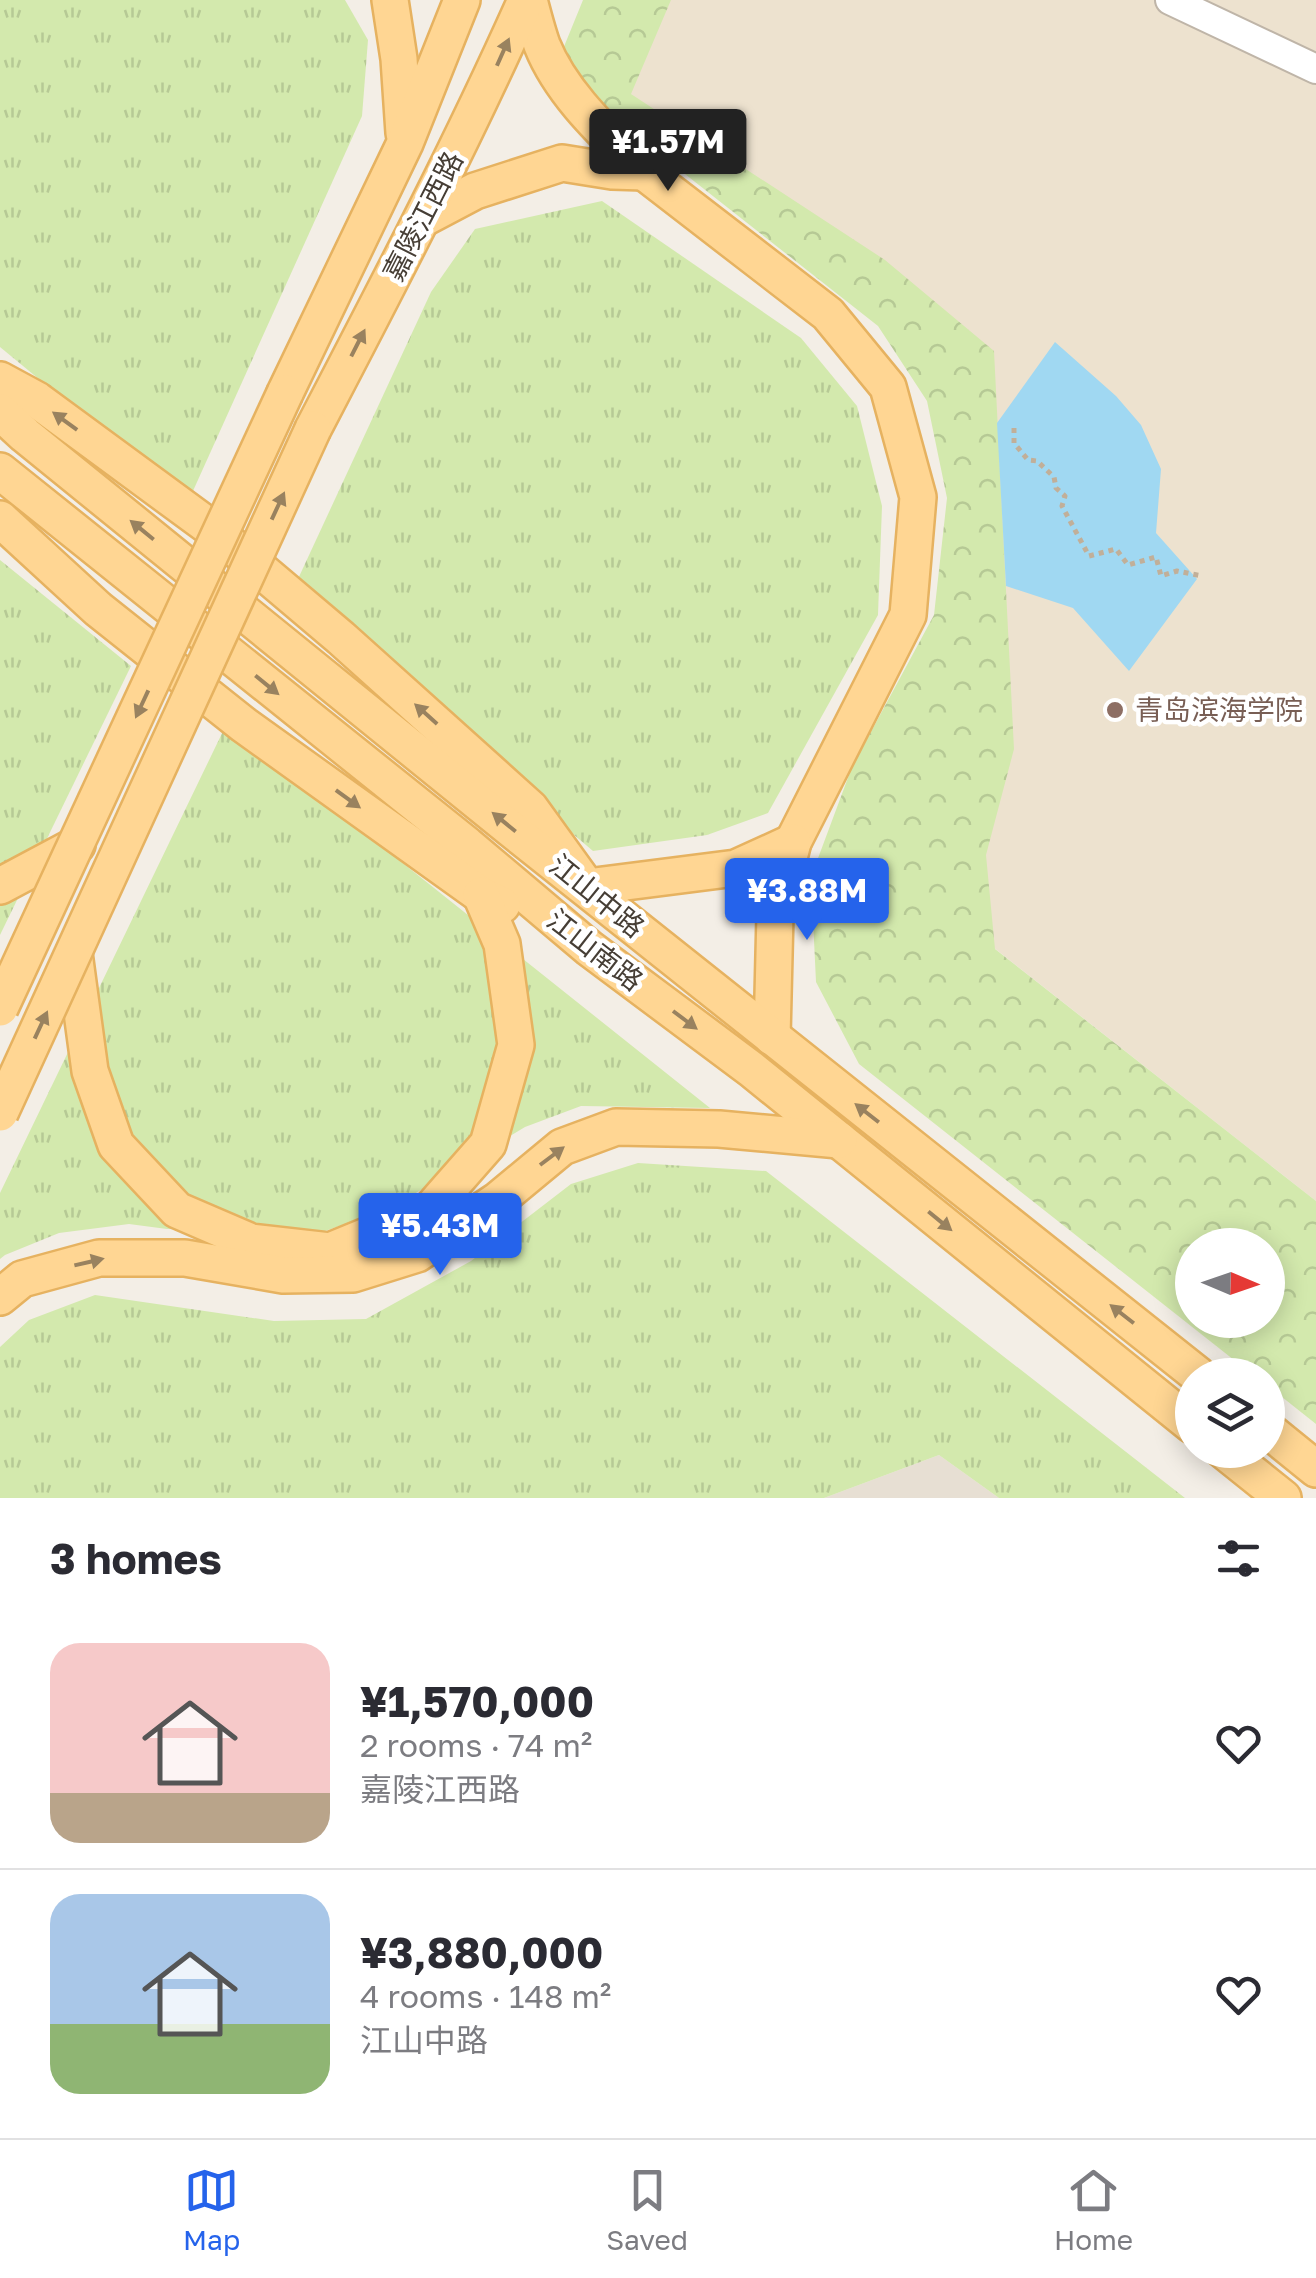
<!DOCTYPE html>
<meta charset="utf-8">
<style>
body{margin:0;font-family:"Golos Text","Noto Sans SC",sans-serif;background:#f7f7f7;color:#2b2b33;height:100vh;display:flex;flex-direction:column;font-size:38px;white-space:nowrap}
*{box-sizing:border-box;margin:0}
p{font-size:32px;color:#7c7c81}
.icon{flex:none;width:55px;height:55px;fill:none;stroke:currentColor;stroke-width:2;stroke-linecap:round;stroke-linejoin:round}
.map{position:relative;height:1498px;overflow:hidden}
.sheet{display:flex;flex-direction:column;background:#fff;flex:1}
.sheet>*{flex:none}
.needle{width:65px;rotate:92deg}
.fabs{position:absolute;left:1175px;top:1228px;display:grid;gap:20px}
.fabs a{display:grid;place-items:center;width:110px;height:110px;border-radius:50%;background:#fff;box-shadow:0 5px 25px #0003;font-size:50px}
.price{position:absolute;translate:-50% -85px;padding:0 22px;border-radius:10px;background:#2563eb;color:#fff;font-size:32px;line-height:65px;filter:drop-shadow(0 2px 5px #0008)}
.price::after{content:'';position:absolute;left:50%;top:60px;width:30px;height:22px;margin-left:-15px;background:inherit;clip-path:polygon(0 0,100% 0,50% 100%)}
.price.on{background:#222;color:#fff}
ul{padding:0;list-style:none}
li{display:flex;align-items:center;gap:30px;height:250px;padding:0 50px}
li+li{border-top:2px solid #e1e1e2}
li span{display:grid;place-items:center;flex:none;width:280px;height:200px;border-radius:30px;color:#555}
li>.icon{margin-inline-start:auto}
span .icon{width:120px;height:120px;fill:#fffc;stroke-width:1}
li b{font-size:42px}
h2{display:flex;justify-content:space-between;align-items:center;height:120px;padding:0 50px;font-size:42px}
.tab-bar{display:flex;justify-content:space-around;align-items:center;height:140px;border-top:2px solid #e1e1e2;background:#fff;font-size:28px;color:#7c7c81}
.tab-bar a{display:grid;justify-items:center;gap:5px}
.tab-bar .on{color:#2563eb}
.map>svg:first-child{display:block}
.residential{fill:#e7dfd3}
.education{fill:#ede2cf}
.grass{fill:url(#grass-tufts)}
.forest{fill:url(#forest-crowns);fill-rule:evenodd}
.water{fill:#a0d8f2}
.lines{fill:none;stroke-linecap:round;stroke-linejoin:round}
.minor-casing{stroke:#bfb5a8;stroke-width:32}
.major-casing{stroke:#e6b260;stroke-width:40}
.path{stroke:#c1af99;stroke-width:5;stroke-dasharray:5 5;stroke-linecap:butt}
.minor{stroke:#fff;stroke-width:28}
.major{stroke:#ffd693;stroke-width:35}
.major-bridge-casing{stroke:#e6b260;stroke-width:40;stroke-linecap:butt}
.major-bridge{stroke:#ffd693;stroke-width:35}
.oneway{fill:#99825f}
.education-dot{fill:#8d6e63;stroke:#fff;stroke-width:4}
.labels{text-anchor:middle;stroke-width:9;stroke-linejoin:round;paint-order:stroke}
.street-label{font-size:28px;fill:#463e35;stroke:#fff}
.education-label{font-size:28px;fill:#785e54;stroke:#fff;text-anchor:start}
</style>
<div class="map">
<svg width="1316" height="1498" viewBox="0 0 1316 1498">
<defs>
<pattern id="grass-tufts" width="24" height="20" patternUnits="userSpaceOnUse" patternTransform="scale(2.5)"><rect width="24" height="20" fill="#d3e9ad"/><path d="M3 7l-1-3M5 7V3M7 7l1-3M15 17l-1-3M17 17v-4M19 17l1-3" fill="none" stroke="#b6c995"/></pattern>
<pattern id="forest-crowns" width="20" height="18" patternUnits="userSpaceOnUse" patternTransform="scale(2.5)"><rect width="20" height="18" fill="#d3e9ad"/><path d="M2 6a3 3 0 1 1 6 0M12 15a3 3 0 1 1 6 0" fill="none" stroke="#b6c995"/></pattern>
</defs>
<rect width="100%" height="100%" fill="#f3eee6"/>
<path class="residential" d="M 939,1455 L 999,1498 L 824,1498 Z"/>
<path class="education" d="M 607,0 L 1316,0 L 1316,1201 L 853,837 L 976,582 L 955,353 L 583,56 Z"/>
<g class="grass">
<path d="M 0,0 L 345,0 L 368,40 L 362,116 L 188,502 L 0,347 Z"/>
<path d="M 602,201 L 801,338 L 857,406 L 882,506 L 878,615 L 768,813 L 707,835 L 593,851 L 291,594 L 431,292 L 475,229 Z"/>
<path d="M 0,560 L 131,666 L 0,935 Z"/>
<path d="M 227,723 L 710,1108 L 581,1106 L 525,1127 L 391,1208 L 325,1231 L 167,1229 L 129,1224 L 59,1233 L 5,1255 L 0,1259 L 0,1193 Z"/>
<path d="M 638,1163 L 766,1171 L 1185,1498 L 999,1498 L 939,1455 L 824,1498 L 0,1498 L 0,1347 L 29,1320 L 95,1295 L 274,1321 L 366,1319 L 471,1261 L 571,1184 Z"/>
</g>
<path class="forest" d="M 583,0 L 671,0 L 631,94 L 885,260 L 994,351 L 1014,749 L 986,855 L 995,949 L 1316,1201 L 1316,1424 L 1268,1386 L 1268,1375 L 1253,1375 L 859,1064 L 816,982 L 811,877 L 852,767 L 934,615 L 947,498 L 927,401 L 878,326 L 596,104 L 563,49 ZM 1192,1245 L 1268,1245 L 1268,1320 L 1192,1320 Z"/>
<path class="water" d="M 1055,342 L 1116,396 L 1141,425 L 1161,469 L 1156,533 L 1197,579 L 1129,671 L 1073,608 L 1006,586 L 997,423 Z"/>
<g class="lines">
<defs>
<path id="minor" d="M 1170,0 L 1316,69"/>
<g id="major">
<path d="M 390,0 L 399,59 L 404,133"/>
<path d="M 644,172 L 828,314 L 888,387 L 918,497 L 908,615 L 793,842 L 775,914 L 772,1037"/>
<path d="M 422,219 L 475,191 L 562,163 L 612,171 L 644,172 C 607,135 562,95 542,45 C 537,31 533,15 529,0"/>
<path d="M 0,380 L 37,400 L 211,528 L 341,638 L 530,808 L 587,887 L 736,868 L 793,842"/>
<path d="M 285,393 L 405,143 L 462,0"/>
<path d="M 0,412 L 25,435 L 511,829 L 1198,1375"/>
<path d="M 313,429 C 387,287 461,146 526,0"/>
<path d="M 0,471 L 467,845 L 589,948 L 751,1069 L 1192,1425"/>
<path d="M 0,519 L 98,609 L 244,725 L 481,895 L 502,905"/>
<path d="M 0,886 L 77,845"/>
<path d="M 74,953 L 90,1071 L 116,1145 L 177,1210 L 251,1242 L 330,1251 L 430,1210 L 488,1144 L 516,1045 L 502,944 L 481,895"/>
<path d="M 0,1297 L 22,1279 L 99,1258 L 185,1258 L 283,1275 L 353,1274 L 417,1254 L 498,1200 L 562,1147 L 616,1127 L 719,1129 L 839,1140"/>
<path d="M 1268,1430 L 1316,1469"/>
<path d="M 1223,1450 L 1283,1498"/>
</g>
</defs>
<use href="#minor" class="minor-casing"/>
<use href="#major" class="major-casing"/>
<path class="path" d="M 1014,428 L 1014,443 L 1028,460 L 1037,461 L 1054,477 L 1056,488 L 1065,496 L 1062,506 L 1089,556 L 1116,549 L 1128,565 L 1156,557 L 1161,576 L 1177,571 L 1202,576"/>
<use href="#minor" class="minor"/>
<use href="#major" class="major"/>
<defs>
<g id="major-bridge">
<path d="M 0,1008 L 285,393"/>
<path d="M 0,1113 L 313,429"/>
</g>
</defs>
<use href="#major-bridge" class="major-bridge-casing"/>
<use href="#major-bridge" class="major-bridge"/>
</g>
<defs><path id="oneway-solid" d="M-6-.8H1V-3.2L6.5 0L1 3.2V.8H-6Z" transform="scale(2.5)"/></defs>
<g class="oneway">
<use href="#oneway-solid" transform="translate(503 52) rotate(-66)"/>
<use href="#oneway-solid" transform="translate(358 343) rotate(-63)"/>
<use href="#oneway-solid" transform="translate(65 421) rotate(-144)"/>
<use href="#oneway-solid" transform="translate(278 506) rotate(-65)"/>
<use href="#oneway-solid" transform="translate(142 530) rotate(-141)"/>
<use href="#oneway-solid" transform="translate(267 685) rotate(39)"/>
<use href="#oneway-solid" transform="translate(142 704) rotate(115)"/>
<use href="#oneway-solid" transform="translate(426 714) rotate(-138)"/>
<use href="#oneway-solid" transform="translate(348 799) rotate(36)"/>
<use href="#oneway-solid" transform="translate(504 822) rotate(-141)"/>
<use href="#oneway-solid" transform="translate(685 1020) rotate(37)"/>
<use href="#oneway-solid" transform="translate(41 1025) rotate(-65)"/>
<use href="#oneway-solid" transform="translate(867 1113) rotate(-142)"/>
<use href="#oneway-solid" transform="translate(552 1156) rotate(-37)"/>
<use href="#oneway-solid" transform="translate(940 1221) rotate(39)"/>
<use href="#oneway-solid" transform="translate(89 1262) rotate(-13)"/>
<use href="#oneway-solid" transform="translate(1122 1314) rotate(-142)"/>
</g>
<circle class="education-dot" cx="1115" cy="710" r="10"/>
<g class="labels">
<g class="street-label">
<text transform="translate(423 216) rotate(-63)" y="10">嘉陵江西路</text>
<text transform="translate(597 896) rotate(39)" y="10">江山中路</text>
<text transform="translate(595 950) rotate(38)" y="10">江山南路</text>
</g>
<g class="education-label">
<text x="1135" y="720">青岛滨海学院</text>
</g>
</g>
</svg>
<div class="fabs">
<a><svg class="needle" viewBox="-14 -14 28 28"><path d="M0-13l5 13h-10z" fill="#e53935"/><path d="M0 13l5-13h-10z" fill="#7c7c81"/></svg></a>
<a><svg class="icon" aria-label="layers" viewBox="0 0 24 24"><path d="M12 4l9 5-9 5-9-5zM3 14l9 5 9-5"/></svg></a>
</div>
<b class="price on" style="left:668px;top:194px">¥1.57M</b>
<b class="price" style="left:807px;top:943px">¥3.88M</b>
<b class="price" style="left:440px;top:1278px">¥5.43M</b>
</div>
<section class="sheet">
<h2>3 homes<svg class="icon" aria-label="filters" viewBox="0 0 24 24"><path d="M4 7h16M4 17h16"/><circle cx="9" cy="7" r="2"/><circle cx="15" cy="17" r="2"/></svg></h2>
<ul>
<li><span style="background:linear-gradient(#f6c9c9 75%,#b9a48a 0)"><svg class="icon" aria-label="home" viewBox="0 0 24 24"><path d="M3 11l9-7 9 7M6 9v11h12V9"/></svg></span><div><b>¥1,570,000</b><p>2 rooms · 74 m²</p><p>嘉陵江西路</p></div><svg class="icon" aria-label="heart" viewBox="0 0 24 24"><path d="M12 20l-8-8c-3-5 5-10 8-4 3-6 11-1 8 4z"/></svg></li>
<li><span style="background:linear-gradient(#a9c7e8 65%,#8fb573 0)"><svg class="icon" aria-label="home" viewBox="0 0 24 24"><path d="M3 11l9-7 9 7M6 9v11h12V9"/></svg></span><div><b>¥3,880,000</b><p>4 rooms · 148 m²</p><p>江山中路</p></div><svg class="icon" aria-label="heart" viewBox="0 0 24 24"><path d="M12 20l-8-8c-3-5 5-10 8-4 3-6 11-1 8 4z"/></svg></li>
</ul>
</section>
<nav class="tab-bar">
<a class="on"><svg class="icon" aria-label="map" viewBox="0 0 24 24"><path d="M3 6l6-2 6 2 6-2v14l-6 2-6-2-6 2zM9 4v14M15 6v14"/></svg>Map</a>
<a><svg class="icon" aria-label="saved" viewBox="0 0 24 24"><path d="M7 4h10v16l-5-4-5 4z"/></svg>Saved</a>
<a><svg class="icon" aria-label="home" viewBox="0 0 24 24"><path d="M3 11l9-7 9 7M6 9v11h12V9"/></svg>Home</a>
</nav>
